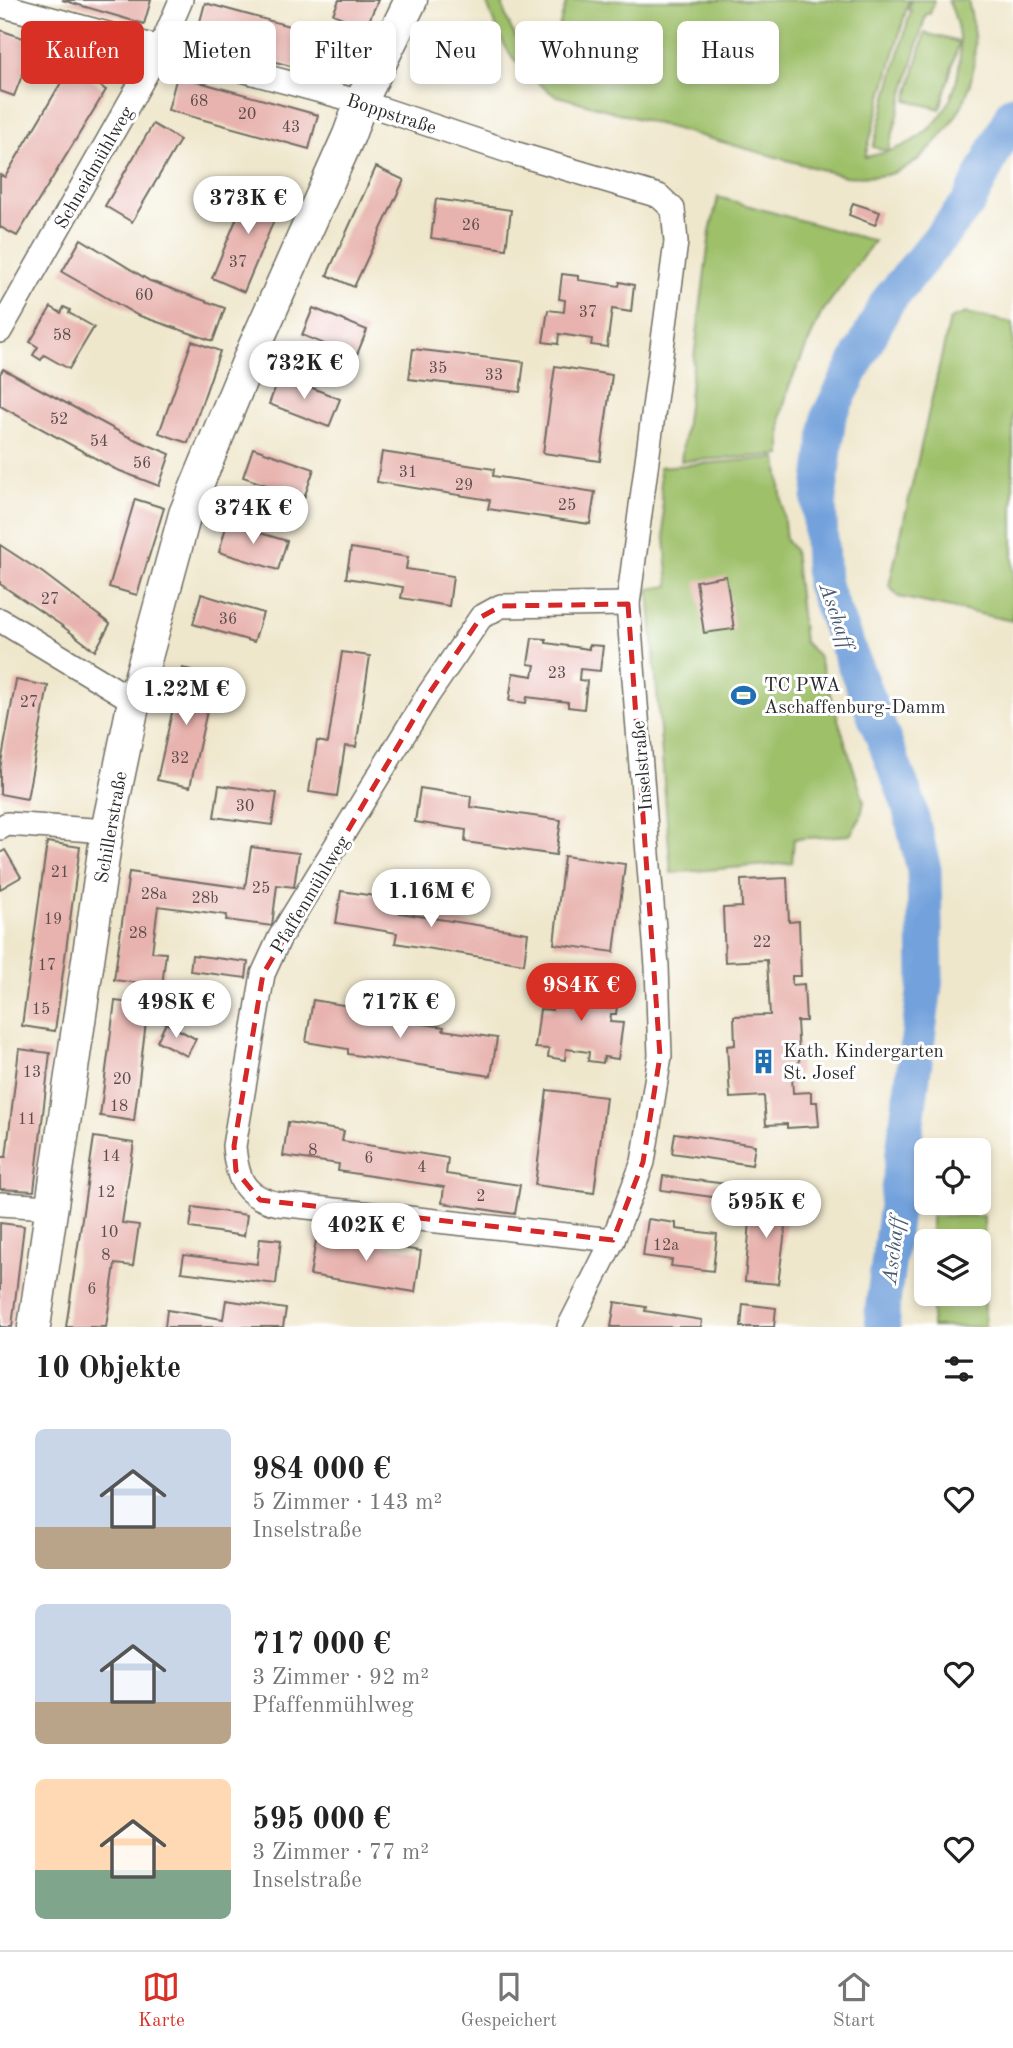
<!DOCTYPE html>
<html lang="de">
<meta charset="utf-8">
<style>
body{margin:0;font-family:"Old Standard TT",serif;background:#f2f2f2;color:#222;height:100vh;display:flex;flex-direction:column;font-size:26px;white-space:nowrap}
*{box-sizing:border-box;margin:0}
p{font-size:23px;color:#767676}
.icon{flex:none;width:38px;height:38px;fill:none;stroke:currentColor;stroke-width:2;stroke-linecap:round;stroke-linejoin:round}
.map{position:relative;height:1327px;overflow:hidden}
.side{display:flex;flex-direction:column;background:#fff;flex:1}
.side>*{flex:none}
.hud{position:absolute;left:21px;top:21px;width:971px;height:63px;display:flex;gap:14px}
.fabs{position:absolute;left:914px;top:1138px;display:grid;gap:14px}
.fabs a{display:grid;place-items:center;width:77px;height:77px;border-radius:10px;background:#fff;box-shadow:0 4px 10px #0003;font-size:35px}
.price{position:absolute;translate:-50% -60px;padding:0 16px;border-radius:24px;background:#fff;color:#222;font-size:23px;line-height:46px;filter:drop-shadow(0 2px 4px #0008)}
.price::after{content:'';position:absolute;left:50%;top:42px;width:21px;height:16px;margin-left:-10px;background:inherit;clip-path:polygon(0 0,100% 0,50% 100%)}
.price.active{background:#d93025;color:#fff}
ul{padding:0;list-style:none}
li{display:flex;align-items:center;gap:21px;height:175px;padding:0 35px}
li span{display:grid;place-items:center;flex:none;width:196px;height:140px;border-radius:10px;color:#555}
li>.icon{margin-inline-start:auto}
span .icon{width:84px;height:84px;fill:#fffc;stroke-width:1}
li b{font-size:30px}
h2{display:flex;justify-content:space-between;align-items:center;height:84px;padding:0 35px;font-size:30px}
.chip{padding:0 24px;border-radius:10px;background:#fff;box-shadow:0 4px 10px #0003;font-size:24px;line-height:63px}
.chip.active{background:#d93025;color:#fff}
.dock{display:flex;justify-content:space-around;align-items:center;height:98px;border-top:2px solid #e0e0e0;background:#fff;font-size:19px;color:#767676}
.dock a{display:grid;justify-items:center;gap:4px}
.dock .active{color:#d93025}
.map>svg:first-child{display:block}
.green{fill:#9ec069;stroke:#64764a;stroke-width:2}
.lines{fill:none;stroke-linecap:round;stroke-linejoin:round}
.river{stroke:#72a1db;stroke-width:35}
.building{fill:#e8b3ae}
.minor-casing{stroke:#706d63;stroke-width:26}
.secondary-casing{stroke:#706d63;stroke-width:35}
.minor{stroke:#fff;stroke-width:23}
.secondary{stroke:#fff;stroke-width:32}
.marked{fill:none;stroke:#d62828;stroke-width:5;stroke-dasharray:14 9;stroke-linejoin:round}
.labels{text-anchor:middle;stroke-width:6;stroke-linejoin:round;paint-order:stroke}
.number-label{font-size:16px;fill:#5a4d4c}
.street-label{font-size:19px;fill:#2b2b2b;stroke:#fff}
.poi-label{font-size:19px;fill:#2b2b2b;stroke:#fff;text-anchor:start}
.water-label{font-size:21px;font-style:italic;fill:#475a71;stroke:#fff}
</style>
<div class="map">
<svg width="1013" height="1327" viewBox="0 0 1013 1327">
<rect width="100%" height="100%" fill="#fff"/>
<filter id="ink" filterUnits="userSpaceOnUse"><feTurbulence type="fractalNoise" baseFrequency=".0143" numOctaves="2"/><feDisplacementMap in="SourceGraphic" scale="14" xChannelSelector="R" yChannelSelector="G"/><feConvolveMatrix kernelMatrix="1 2 1 2 8 2 1 2 1" color-interpolation-filters="sRGB"/></filter>
<filter id="wash" filterUnits="userSpaceOnUse"><feTurbulence type="fractalNoise" baseFrequency=".00686" numOctaves="4" result="noise"/><feDisplacementMap in="SourceGraphic" scale="28" xChannelSelector="R" yChannelSelector="G"/><feGaussianBlur stdDeviation="1.57" result="paint"/><feColorMatrix in="noise" values="0 0 0 0 0 0 0 0 0 0 0 0 0 0 0 0 0 1.4 0 .05"/><feComposite in="paint" operator="in"/></filter>
<g filter="url(#wash)">
<rect width="100%" height="100%" fill="#efe7cc"/>
<g class="green">
<path d="M 486,0 L 502,0 C 506,29 525,53 546,71 L 567,0 L 909,0 L 865,157 C 887,153 907,147 924,133 C 963,102 969,42 948,0 L 968,0 C 982,56 975,103 933,145 C 924,154 915,164 903,169 C 886,178 864,177 844,176 L 554,95 C 512,65 502,48 486,0 Z"/>
<path d="M 911,0 L 934,0 L 930,14 L 926,14 L 888,151 L 873,147 L 911,10 L 908,9 Z"/>
<path d="M 925,33 L 959,42 L 940,109 L 907,100 Z"/>
<path d="M 718,197 L 874,241 L 821,314 L 789,386 L 781,417 L 781,455 L 681,461 L 710,232 Z"/>
<path d="M 966,313 L 1013,323 L 1013,621 L 899,597 L 889,586 L 950,319 Z"/>
<path d="M 777,458 L 786,540 L 794,550 L 804,642 L 818,655 L 864,802 L 860,819 L 850,835 L 794,839 L 792,863 L 671,873 L 649,589 L 669,586 L 659,467 Z"/>
<path d="M 931,1216 L 984,1216 L 985,1327 L 932,1327 L 932,1293 L 978,1293 L 978,1241 L 931,1241 Z"/>
</g>
<g class="lines">
<path class="river" d="M 883,1327 L 882,1311 L 926,978 L 924,870 L 908,802 L 823,584 L 819,500 L 829,415 L 887,302 L 969,202 L 1013,112"/>
</g>
<g id="blocks">
<g class="building">
<path d="M 62,0 L 151,0 L 144,24 Z"/>
<path d="M 339,0 L 378,0 L 366,28 L 333,14 Z"/>
<path d="M 205,3 L 348,42 L 338,79 L 195,40 Z"/>
<path d="M 0,30 L 35,42 L 14,96 L 0,91 Z"/>
<path d="M 71,66 L 106,90 L 17,236 L 0,227 L 0,175 L 5,177 Z"/>
<path d="M 177,76 L 318,115 L 309,149 L 168,110 Z"/>
<path d="M 153,124 L 180,140 L 132,222 L 105,206 Z"/>
<path d="M 376,167 L 404,180 L 354,287 L 327,275 Z"/>
<path d="M 252,181 L 285,194 L 244,292 L 212,278 Z"/>
<path d="M 436,199 L 511,210 L 506,249 L 431,238 Z"/>
<path d="M 853,203 L 880,212 L 875,225 L 849,215 Z"/>
<path d="M 81,239 L 150,281 L 225,308 L 213,341 L 137,315 L 62,272 Z"/>
<path d="M 562,274 L 578,276 L 578,280 L 619,286 L 620,282 L 634,285 L 631,312 L 612,309 L 607,347 L 591,345 L 592,339 L 559,334 L 558,344 L 543,342 L 548,310 L 564,312 L 565,300 L 559,299 Z"/>
<path d="M 51,307 L 61,313 L 64,307 L 70,310 L 69,313 L 94,327 L 69,369 L 44,355 L 41,360 L 33,355 L 38,347 L 30,342 Z"/>
<path d="M 313,308 L 367,330 L 356,357 L 302,335 Z"/>
<path d="M 192,341 L 220,351 L 188,443 L 159,433 Z"/>
<path d="M 413,349 L 524,362 L 520,392 L 409,379 Z"/>
<path d="M 555,366 L 612,375 L 600,461 L 543,453 Z"/>
<path d="M 3,369 L 127,436 L 170,454 L 159,486 L 115,469 L 0,406 L 0,374 Z"/>
<path d="M 280,375 L 340,399 L 329,427 L 269,404 Z"/>
<path d="M 253,448 L 314,469 L 304,498 L 243,477 Z"/>
<path d="M 382,452 L 494,469 L 493,476 L 595,492 L 590,524 L 488,509 L 490,500 L 377,482 Z"/>
<path d="M 135,499 L 164,508 L 137,595 L 109,587 Z"/>
<path d="M 227,523 L 287,541 L 278,570 L 219,552 Z"/>
<path d="M 0,545 L 43,573 L 110,624 L 95,651 L 61,625 L 0,584 Z"/>
<path d="M 351,548 L 408,557 L 406,569 L 453,576 L 449,606 L 401,598 L 403,587 L 346,578 Z"/>
<path d="M 726,576 L 734,629 L 704,633 L 696,581 Z"/>
<path d="M 201,594 L 263,613 L 254,642 L 193,624 Z"/>
<path d="M 532,638 L 546,639 L 546,643 L 589,649 L 589,645 L 603,646 L 600,671 L 580,669 L 579,680 L 587,681 L 584,709 L 568,707 L 568,702 L 527,697 L 526,703 L 509,701 L 513,673 L 533,676 L 535,665 L 528,664 Z"/>
<path d="M 342,652 L 370,656 L 356,747 L 345,746 L 337,796 L 309,792 L 317,741 L 328,743 Z"/>
<path d="M 182,668 L 215,675 L 190,787 L 157,780 Z"/>
<path d="M 16,680 L 48,686 L 27,799 L 0,794 L 0,769 Z"/>
<path d="M 219,785 L 277,793 L 272,825 L 214,817 Z"/>
<path d="M 420,788 L 471,796 L 470,807 L 561,820 L 556,855 L 465,842 L 466,830 L 415,822 Z"/>
<path d="M 47,842 L 80,847 L 55,1031 L 22,1026 Z"/>
<path d="M 251,847 L 299,853 L 294,887 L 277,885 L 272,926 L 226,920 L 227,915 L 158,906 L 152,952 L 166,953 L 162,986 L 114,980 L 129,872 L 245,888 Z"/>
<path d="M 5,850 L 21,877 L 0,889 L 0,853 Z"/>
<path d="M 564,856 L 625,864 L 614,952 L 554,944 Z"/>
<path d="M 787,878 L 789,922 L 799,921 L 801,976 L 792,976 L 792,985 L 804,984 L 806,1021 L 797,1021 L 800,1075 L 792,1076 L 793,1093 L 811,1092 L 811,1102 L 817,1102 L 819,1126 L 787,1128 L 787,1124 L 766,1125 L 764,1096 L 730,1098 L 727,1046 L 735,1045 L 734,1016 L 770,1015 L 767,960 L 725,962 L 723,908 L 742,907 L 741,880 Z"/>
<path d="M 341,891 L 402,900 L 400,913 L 528,933 L 524,964 L 395,943 L 397,933 L 336,923 Z"/>
<path d="M 192,955 L 248,962 L 246,978 L 190,971 Z"/>
<path d="M 556,982 L 619,990 L 616,1014 L 611,1014 L 610,1022 L 623,1023 L 618,1059 L 604,1057 L 603,1063 L 588,1061 L 589,1052 L 566,1049 L 565,1060 L 548,1057 L 549,1049 L 535,1048 L 540,1009 L 552,1010 Z"/>
<path d="M 313,1000 L 355,1007 L 354,1013 L 444,1027 L 443,1030 L 497,1038 L 491,1076 L 348,1054 L 348,1049 L 306,1042 Z"/>
<path d="M 115,1001 L 148,1005 L 134,1121 L 100,1116 Z"/>
<path d="M 166,1023 L 196,1039 L 187,1056 L 157,1041 Z"/>
<path d="M 19,1049 L 50,1053 L 34,1191 L 0,1189 L 0,1157 L 6,1157 Z"/>
<path d="M 547,1090 L 606,1097 L 594,1193 L 535,1185 Z"/>
<path d="M 288,1122 L 344,1131 L 342,1141 L 448,1158 L 446,1174 L 520,1185 L 515,1214 L 442,1203 L 444,1187 L 338,1171 L 339,1164 L 283,1156 Z"/>
<path d="M 675,1133 L 755,1145 L 752,1165 L 672,1153 Z"/>
<path d="M 94,1137 L 134,1143 L 122,1223 L 139,1225 L 133,1266 L 115,1264 L 106,1327 L 66,1327 Z"/>
<path d="M 663,1176 L 751,1187 L 749,1202 L 661,1190 Z"/>
<path d="M 752,1197 L 789,1201 L 778,1284 L 745,1281 Z"/>
<path d="M 193,1207 L 247,1215 L 244,1236 L 190,1228 Z"/>
<path d="M 648,1219 L 676,1223 L 676,1229 L 717,1234 L 713,1271 L 671,1266 L 672,1260 L 643,1256 Z"/>
<path d="M 0,1223 L 24,1226 L 12,1327 L 0,1327 Z"/>
<path d="M 317,1235 L 421,1251 L 415,1292 L 310,1275 Z"/>
<path d="M 260,1238 L 281,1240 L 276,1284 L 181,1272 L 184,1255 L 257,1264 Z"/>
<path d="M 226,1300 L 286,1309 L 283,1327 L 165,1327 L 167,1310 L 223,1319 Z"/>
<path d="M 615,1302 L 646,1307 L 645,1311 L 702,1320 L 701,1327 L 611,1327 Z"/>
<path d="M 743,1304 L 776,1308 L 774,1327 L 741,1327 Z"/>
</g>
</g>
</g>
<g filter="url(#ink)">
<use href="#blocks" fill-opacity="0" stroke="#706d63" stroke-width="2"/>
<g class="lines">
<defs>
<g id="minor">
<path d="M 0,5 L 361,102 L 514,153 L 659,196 L 673,209 L 676,242 L 628,604 L 657,966 L 660,1056 L 643,1162 L 613,1240 L 569,1327"/>
<path d="M 0,331 L 160,49 L 181,0"/>
<path d="M 0,620 L 134,701"/>
<path d="M 0,828 L 7,824 L 107,831"/>
<path d="M 0,1204 L 51,1207"/>
<path d="M 613,1240 L 279,1204 C 244,1197 237,1180 234,1146 L 263,974 L 280,937 L 428,695 L 481,617 L 501,606 L 628,604"/>
</g>
<path id="secondary" d="M 34,1327 L 107,831 L 134,701 L 185,514 L 253,350 L 349,135 L 361,102 L 411,0"/>
</defs>
<use href="#minor" class="minor-casing"/>
<use href="#secondary" class="secondary-casing"/>
<use href="#minor" class="minor"/>
<use href="#secondary" class="secondary"/>
</g>
</g>
<path class="marked" d="M 628,604 L 660,1056 L 643,1162 L 613,1240 L 260,1200 L 236,1171 L 234,1146 L 263,974 L 428,695 L 481,617 L 501,606 Z"/>
<defs>
<symbol id="stadium-bare" viewBox="-9 -9 18 18"><path d="M0-5a6.5 5 0 1 0 0 10a6.5 5 0 1 0 0-10ZM-3.5-1.8h7v3.6h-7Z" fill="#1f6fb2" stroke="#fff" stroke-width="2.5" paint-order="stroke"/></symbol>
<symbol id="building-bare" viewBox="-9 -9 18 18"><path d="M-4-6H4V6H1V3H-1V6H-4ZM-2.5-4.3h1.7v1.8h-1.7ZM.8-4.3h1.7v1.8H.8ZM-2.5-1h1.7V.8h-1.7ZM.8-1h1.7V.8H.8Z" fill="#1f6fb2" stroke="#fff" stroke-width="2.5" paint-order="stroke"/></symbol>
</defs>
<g fill-rule="evenodd">
<use href="#stadium-bare" x="726" y="678" width="35" height="35"/>
<use href="#building-bare" x="746" y="1044" width="35" height="35"/>
</g>
<g class="labels">
<g class="number-label">
<text x="199" y="106">68</text>
<text x="247" y="119">20</text>
<text x="291" y="132">43</text>
<text x="471" y="230">26</text>
<text x="238" y="267">37</text>
<text x="144" y="300">60</text>
<text x="588" y="317">37</text>
<text x="62" y="340">58</text>
<text x="438" y="373">35</text>
<text x="494" y="380">33</text>
<text x="59" y="424">52</text>
<text x="99" y="446">54</text>
<text x="142" y="468">56</text>
<text x="408" y="477">31</text>
<text x="464" y="490">29</text>
<text x="567" y="510">25</text>
<text x="50" y="604">27</text>
<text x="228" y="624">36</text>
<text x="557" y="678">23</text>
<text x="29" y="707">27</text>
<text x="180" y="763">32</text>
<text x="245" y="811">30</text>
<text x="60" y="877">21</text>
<text x="261" y="893">25</text>
<text x="154" y="899">28a</text>
<text x="205" y="903">28b</text>
<text x="53" y="924">19</text>
<text x="138" y="938">28</text>
<text x="762" y="947">22</text>
<text x="47" y="970">17</text>
<text x="41" y="1014">15</text>
<text x="32" y="1077">13</text>
<text x="122" y="1084">20</text>
<text x="119" y="1111">18</text>
<text x="27" y="1124">11</text>
<text x="313" y="1155">8</text>
<text x="111" y="1161">14</text>
<text x="369" y="1163">6</text>
<text x="422" y="1172">4</text>
<text x="106" y="1197">12</text>
<text x="481" y="1201">2</text>
<text x="109" y="1237">10</text>
<text x="666" y="1250">12a</text>
<text x="106" y="1260">8</text>
<text x="92" y="1294">6</text>
</g>
<g class="street-label">
<text transform="translate(392 113) rotate(18)" y="7">Boppstraße</text>
<text transform="translate(93 167) rotate(-60)" y="7">Schneidmühlweg</text>
<text transform="translate(641 766) rotate(-95)" y="7">Inselstraße</text>
<text transform="translate(110 827) rotate(-80)" y="7">Schillerstraße</text>
<text transform="translate(309 894) rotate(-59)" y="7">Pfaffenmühlweg</text>
</g>
<g class="poi-label">
<text x="764" y="691">TC PWA<tspan x="764" dy="22">Aschaffenburg-Damm</tspan></text>
<text x="783" y="1057">Kath. Kindergarten<tspan x="783" dy="22">St. Josef</tspan></text>
</g>
<g class="water-label">
<text transform="translate(837 616) rotate(71)" y="7">Aschaff</text>
<text transform="translate(893 1250) rotate(-83)" y="7">Aschaff</text>
</g>
</g>
</svg>
<div class="fabs">
<a><svg class="icon" aria-label="locate" viewBox="0 0 24 24"><circle cx="12" cy="12" r="6"/><path d="M12 2v4M12 18v4M2 12h4M18 12h4"/></svg></a>
<a><svg class="icon" aria-label="layers" viewBox="0 0 24 24"><path d="M12 4l9 5-9 5-9-5zM3 14l9 5 9-5"/></svg></a>
</div>
<b class="price" style="left:248px;top:236px">373K €</b>
<b class="price" style="left:304px;top:401px">732K €</b>
<b class="price" style="left:253px;top:546px">374K €</b>
<b class="price" style="left:186px;top:727px">1.22M €</b>
<b class="price" style="left:431px;top:929px">1.16M €</b>
<b class="price active" style="left:581px;top:1023px">984K €</b>
<b class="price" style="left:176px;top:1040px">498K €</b>
<b class="price" style="left:400px;top:1040px">717K €</b>
<b class="price" style="left:766px;top:1240px">595K €</b>
<b class="price" style="left:366px;top:1263px">402K €</b>
<div class="hud">
<a class="chip active">Kaufen</a>
<a class="chip">Mieten</a>
<a class="chip">Filter</a>
<a class="chip">Neu</a>
<a class="chip">Wohnung</a>
<a class="chip">Haus</a>
</div>
</div>
<section class="side">
<h2>10 Objekte<svg class="icon" aria-label="filters" viewBox="0 0 24 24"><path d="M4 7h16M4 17h16"/><circle cx="9" cy="7" r="2"/><circle cx="15" cy="17" r="2"/></svg></h2>
<ul>
<li><span style="background:linear-gradient(#c9d6e8 70%,#b9a48a 0)"><svg class="icon" aria-label="home" viewBox="0 0 24 24"><path d="M3 11l9-7 9 7M6 9v11h12V9"/></svg></span><div><b>984 000 €</b><p>5 Zimmer · 143 m²</p><p>Inselstraße</p></div><svg class="icon" aria-label="heart" viewBox="0 0 24 24"><path d="M12 20l-8-8c-3-5 5-10 8-4 3-6 11-1 8 4z"/></svg></li>
<li><span style="background:linear-gradient(#c9d6e8 70%,#b9a48a 0)"><svg class="icon" aria-label="home" viewBox="0 0 24 24"><path d="M3 11l9-7 9 7M6 9v11h12V9"/></svg></span><div><b>717 000 €</b><p>3 Zimmer · 92 m²</p><p>Pfaffenmühlweg</p></div><svg class="icon" aria-label="heart" viewBox="0 0 24 24"><path d="M12 20l-8-8c-3-5 5-10 8-4 3-6 11-1 8 4z"/></svg></li>
<li><span style="background:linear-gradient(#ffd9b3 65%,#7fa58c 0)"><svg class="icon" aria-label="home" viewBox="0 0 24 24"><path d="M3 11l9-7 9 7M6 9v11h12V9"/></svg></span><div><b>595 000 €</b><p>3 Zimmer · 77 m²</p><p>Inselstraße</p></div><svg class="icon" aria-label="heart" viewBox="0 0 24 24"><path d="M12 20l-8-8c-3-5 5-10 8-4 3-6 11-1 8 4z"/></svg></li>
</ul>
</section>
<nav class="dock">
<a class="active"><svg class="icon" aria-label="map" viewBox="0 0 24 24"><path d="M3 6l6-2 6 2 6-2v14l-6 2-6-2-6 2zM9 4v14M15 6v14"/></svg>Karte</a>
<a><svg class="icon" aria-label="saved" viewBox="0 0 24 24"><path d="M7 4h10v16l-5-4-5 4z"/></svg>Gespeichert</a>
<a><svg class="icon" aria-label="home" viewBox="0 0 24 24"><path d="M3 11l9-7 9 7M6 9v11h12V9"/></svg>Start</a>
</nav>
